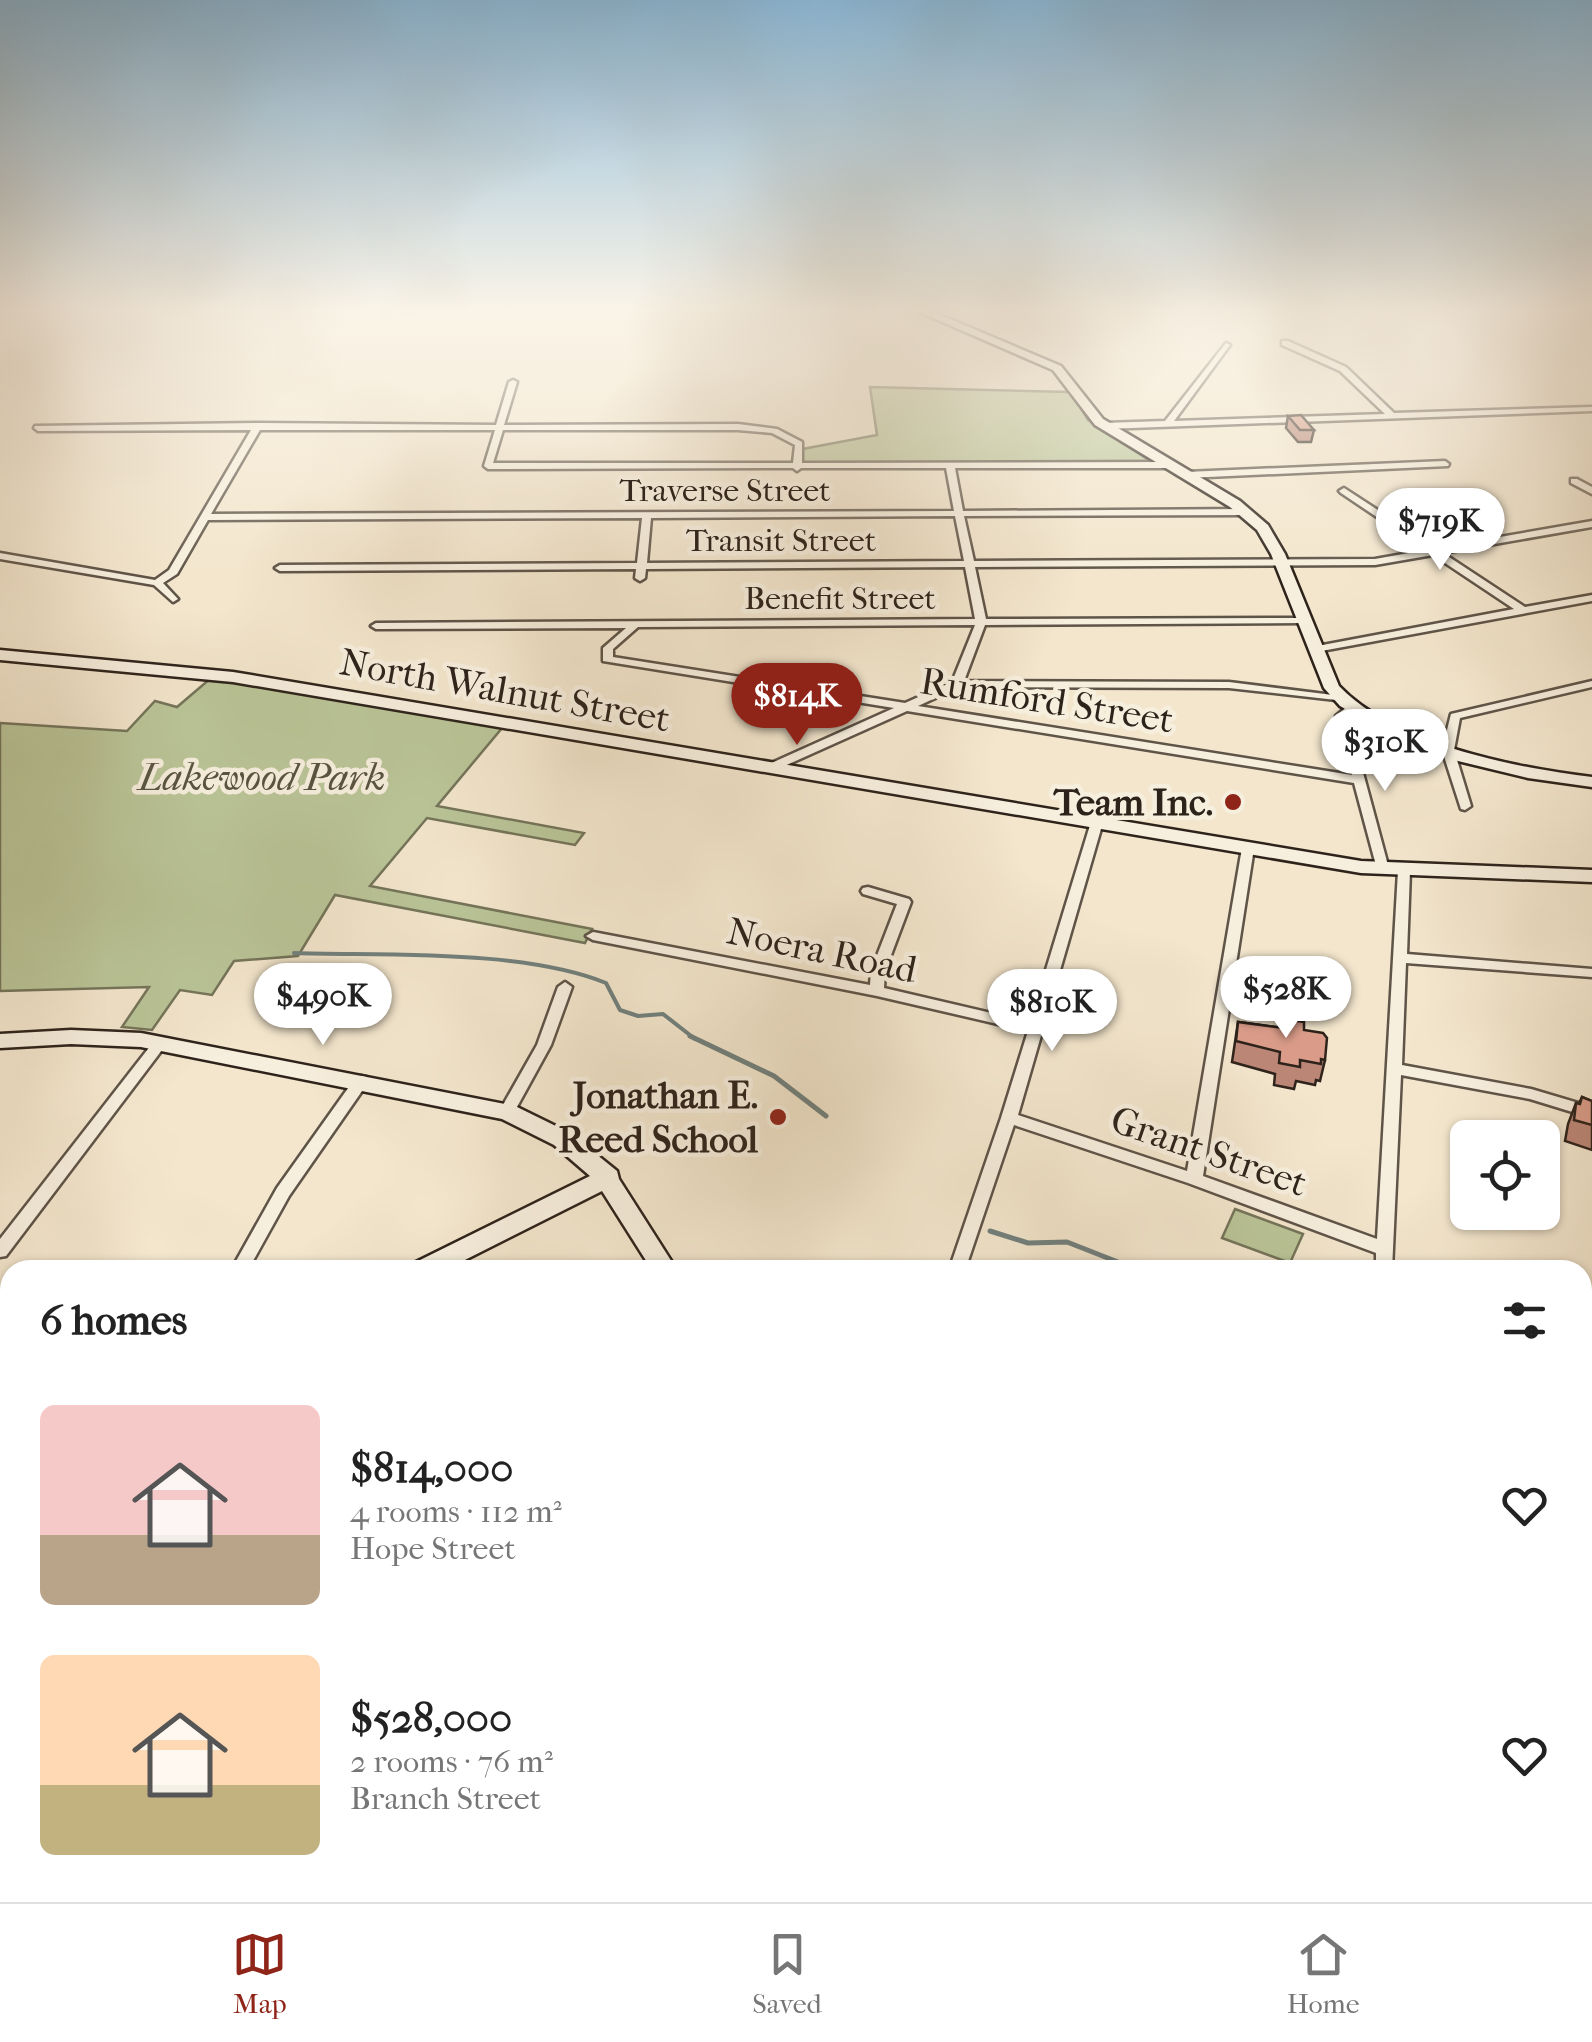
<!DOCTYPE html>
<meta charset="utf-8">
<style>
body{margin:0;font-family:"IM FELL French Canon",serif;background:#f2f2f2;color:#222;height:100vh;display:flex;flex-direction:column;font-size:38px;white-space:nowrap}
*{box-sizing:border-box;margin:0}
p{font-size:32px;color:#767676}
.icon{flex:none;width:55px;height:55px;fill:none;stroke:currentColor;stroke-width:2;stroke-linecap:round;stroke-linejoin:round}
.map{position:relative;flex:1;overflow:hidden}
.drawer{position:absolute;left:0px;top:1260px;width:1592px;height:642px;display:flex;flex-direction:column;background:#fff;border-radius:30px 30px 0 0;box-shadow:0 2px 8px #0004}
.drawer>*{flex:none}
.tools{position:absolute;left:1450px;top:1120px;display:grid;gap:20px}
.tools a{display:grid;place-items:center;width:110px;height:110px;border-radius:15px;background:#fff;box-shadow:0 2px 8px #0004;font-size:50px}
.price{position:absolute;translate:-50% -85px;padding:0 22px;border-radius:35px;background:#fff;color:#222;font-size:32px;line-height:65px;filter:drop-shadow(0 2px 5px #0008)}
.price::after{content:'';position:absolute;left:50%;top:60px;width:30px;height:22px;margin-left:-15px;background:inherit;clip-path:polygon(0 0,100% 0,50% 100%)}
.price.active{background:#8f2418;color:#fff}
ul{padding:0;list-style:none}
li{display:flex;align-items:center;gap:30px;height:250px;padding:0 40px}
li span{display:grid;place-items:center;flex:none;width:280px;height:200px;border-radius:15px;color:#555}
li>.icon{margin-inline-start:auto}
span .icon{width:120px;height:120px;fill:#fffc;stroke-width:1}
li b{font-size:42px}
h2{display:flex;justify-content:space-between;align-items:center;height:120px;padding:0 40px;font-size:42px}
.tabs{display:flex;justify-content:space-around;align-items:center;height:140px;border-top:2px solid #e0e0e0;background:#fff;font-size:28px;color:#767676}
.tabs a{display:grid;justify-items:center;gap:5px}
.tabs .active{color:#8f2418}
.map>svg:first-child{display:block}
.green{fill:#bac598;stroke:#74745a;stroke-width:2.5}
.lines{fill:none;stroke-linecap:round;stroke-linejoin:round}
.stream-far1{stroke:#71807d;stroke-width:4}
.stream{stroke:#71807d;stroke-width:5}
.street-casing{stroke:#5f5448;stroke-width:5}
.secondary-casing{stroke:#2e231b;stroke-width:5}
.street{fill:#f7efde;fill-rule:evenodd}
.secondary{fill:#f7efde;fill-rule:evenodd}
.wall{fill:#bb8676;stroke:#2e231b;stroke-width:2.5}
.shaded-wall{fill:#996d60;stroke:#2e231b;stroke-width:2.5}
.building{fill:#da9c89;stroke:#2e231b;stroke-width:2.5}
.poi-dot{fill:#8f2418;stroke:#f7efde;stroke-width:4}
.labels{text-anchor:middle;stroke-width:9;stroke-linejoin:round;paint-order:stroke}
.far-street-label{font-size:32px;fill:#2e231b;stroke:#f7efde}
.street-label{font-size:38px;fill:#2e231b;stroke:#f7efde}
.park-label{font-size:38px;font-style:italic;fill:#585440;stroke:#f7efde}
.poi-label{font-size:38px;font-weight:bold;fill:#2e231b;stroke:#f7efde;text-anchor:end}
</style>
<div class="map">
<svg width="1592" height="1902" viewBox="0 0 1592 1902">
<rect width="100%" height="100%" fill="#f3e6cd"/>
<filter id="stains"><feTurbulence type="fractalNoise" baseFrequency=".002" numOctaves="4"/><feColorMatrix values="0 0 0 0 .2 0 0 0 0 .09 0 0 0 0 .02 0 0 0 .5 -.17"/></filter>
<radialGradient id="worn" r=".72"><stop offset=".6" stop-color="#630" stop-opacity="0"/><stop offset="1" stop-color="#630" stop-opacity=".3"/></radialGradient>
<g class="green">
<path d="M 870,387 L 1071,392 L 1088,420 L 1152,462 L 798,465 L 797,450 L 877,435 Z"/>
<path d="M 211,678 L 502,728 L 437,806 L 584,833 L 575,845 L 427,818 L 370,886 L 592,929 L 585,943 L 335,895 L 298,956 L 234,961 L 212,995 L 180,990 L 152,1030 L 122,1027 L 149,987 L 0,991 L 0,723 L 127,731 L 155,701 L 177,707 Z"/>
<path d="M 1235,1209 L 1303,1234 L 1290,1263 L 1222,1238 Z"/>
</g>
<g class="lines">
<path class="stream-far1" d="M 294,953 C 386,956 522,949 606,983 L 620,1010 L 638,1016 L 663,1014 L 695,1039"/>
<g class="stream">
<path d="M 690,1036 L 774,1076 L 826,1116"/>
<path d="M 990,1231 L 1028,1243 L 1067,1242 L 1123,1264 L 1173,1270"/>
</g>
<defs>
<g id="street">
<path d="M 1282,341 L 1288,341 L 1346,367 L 1394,413 L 1592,407 L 1592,411 L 1104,429 L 1100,426 L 1104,423 L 1165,421 L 1226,343 L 1230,345 L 1174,421 L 1385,414 L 1340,371 L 1282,345 Z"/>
<path d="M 513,380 L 517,382 L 504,425 L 738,424 L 777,429 L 802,442 L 802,463 L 1169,462 L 1173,465 L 1169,468 L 955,468 L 963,511 L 1246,509 L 1251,512 L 1246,515 L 964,516 L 974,561 L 1375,559 L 1426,550 L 1341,493 L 1339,491 L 1344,488 L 1436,548 L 1592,521 L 1592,527 L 1443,553 L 1525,607 L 1592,595 L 1592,601 L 1316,652 L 1311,649 L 1312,647 L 1514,609 L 1433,555 L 1375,565 L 975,567 L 986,619 L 1308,618 L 1309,620 L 1304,623 L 985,625 L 964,681 L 1229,682 L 1341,696 L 1347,699 L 1345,701 L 1229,688 L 959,687 L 918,706 L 1352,775 L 1336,716 L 1349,705 L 1357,705 L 1357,709 L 1348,717 L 1389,869 L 1383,873 L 1377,869 L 1354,783 L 907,711 L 771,772 L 765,768 L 767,765 L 894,708 L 603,661 L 603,648 L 626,628 L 376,629 L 371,626 L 376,623 L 975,619 L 965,567 L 646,569 L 645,578 L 640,581 L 635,578 L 636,569 L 280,571 L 275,568 L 280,565 L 637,563 L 642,518 L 208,520 L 177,574 L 163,583 L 178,599 L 173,602 L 154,585 L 0,559 L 0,553 L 155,580 L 169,570 L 251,430 L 38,431 L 34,428 L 35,426 L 258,423 L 496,425 L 509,382 ZM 260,430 L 495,430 L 484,466 L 488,469 L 793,468 L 797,471 L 801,468 L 946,468 L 954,511 L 211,514 ZM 503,430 L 738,430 L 772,433 L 795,445 L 793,463 L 493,463 ZM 955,516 L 964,561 L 647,563 L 651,518 ZM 975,625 L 952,682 L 905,703 L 613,657 L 613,649 L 638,627 Z"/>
<path d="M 1445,461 L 1449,464 L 1448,466 L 1186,478 L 1182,475 L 1186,472 Z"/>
<path d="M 1571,479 L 1577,479 L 1592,487 L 1592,494 L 1571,483 Z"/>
<path d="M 1592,681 L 1592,687 L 1460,718 L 1454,750 L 1471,806 L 1465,810 L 1461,809 L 1442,750 L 1451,714 Z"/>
<path d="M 1097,818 L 1103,822 L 1018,1115 L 1187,1171 L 1242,848 L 1248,844 L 1254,848 L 1203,1176 L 1377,1239 L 1398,871 L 1404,867 L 1410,871 L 1407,954 L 1592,969 L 1592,977 L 1406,963 L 1402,1065 L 1531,1089 L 1592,1107 L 1592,1118 L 1530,1099 L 1401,1075 L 1392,1270 L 1376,1270 L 1376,1253 L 1188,1183 L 1014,1125 L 965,1270 L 949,1270 L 1001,1118 L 1028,1031 L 877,996 L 593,940 L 586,936 L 593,932 L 870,985 L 871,971 L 897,904 L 863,894 L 861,891 L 863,888 L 868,887 L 909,899 L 911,902 L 885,971 L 884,988 L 1030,1022 L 1091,822 Z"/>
<path d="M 565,982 L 572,987 L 551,1045 L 512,1116 L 502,1116 L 499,1112 L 537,1045 L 558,987 Z"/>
<path d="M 160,1038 L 167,1043 L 165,1046 L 6,1256 L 0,1257 L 0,1239 L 155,1040 Z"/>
<path d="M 361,1076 L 366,1077 L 369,1081 L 289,1196 L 248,1270 L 231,1270 L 277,1188 L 356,1077 Z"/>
<path d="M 10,1653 L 10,1675 L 0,1679 L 0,1657 Z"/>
<path d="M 20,1892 L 53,1892 L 47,1902 L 14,1902 Z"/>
<path d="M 310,1892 L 338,1892 L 343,1902 L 315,1902 Z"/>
<path d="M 875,1892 L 923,1892 L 928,1902 L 870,1902 Z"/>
<path d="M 1462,1892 L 1486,1892 L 1482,1902 L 1458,1902 Z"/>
</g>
<g id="secondary">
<path d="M 910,308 L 924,308 L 1061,366 L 1103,419 L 1240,501 L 1268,525 L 1285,554 L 1339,686 C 1394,744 1516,768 1592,777 L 1592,787 L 1528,778 L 1458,761 L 1397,738 L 1340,706 L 1324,688 L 1271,554 L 1257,530 L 1230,507 L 1095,425 L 1053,370 Z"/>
<path d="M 0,650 L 233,672 L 1361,861 L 1592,870 L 1592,882 L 1361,873 L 233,682 L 0,660 Z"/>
<path d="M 71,1030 L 141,1033 L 515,1106 L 570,1133 L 617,1171 L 619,1179 L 677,1270 L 652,1270 L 602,1191 L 445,1270 L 411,1270 L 414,1263 L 590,1176 L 554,1145 L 502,1119 L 141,1047 L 71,1044 L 0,1048 L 0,1034 Z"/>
<path d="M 10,1464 L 10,1490 L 0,1493 L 0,1468 Z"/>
<path d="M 1592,1637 L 1592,1723 L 1582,1727 L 1582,1640 Z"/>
<path d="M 1582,1840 L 1592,1843 L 1592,1882 L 1582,1878 Z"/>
</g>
</defs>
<use href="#street" class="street-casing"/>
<use href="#secondary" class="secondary-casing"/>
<use href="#street" class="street"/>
<use href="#secondary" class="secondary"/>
</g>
<g class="wall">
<path d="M 1288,416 L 1314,430 L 1311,442 L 1298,442 L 1286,428 Z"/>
<path d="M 1285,1019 L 1304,1030 L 1325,1060 L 1320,1081 L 1316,1080 L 1315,1085 L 1296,1081 L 1294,1089 L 1274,1085 L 1275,1074 L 1232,1062 L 1238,1022 L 1283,1028 Z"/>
<path d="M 1582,1097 L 1592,1101 L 1592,1150 L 1565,1141 L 1568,1124 L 1576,1103 L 1579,1103 Z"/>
<path d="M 698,1892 L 720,1892 L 713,1902 L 710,1902 Z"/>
</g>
<path class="shaded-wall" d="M 711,1892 L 720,1892 L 713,1902 L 712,1902 Z"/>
<g class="building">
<path d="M 1301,415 L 1314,430 L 1300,430 L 1288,416 Z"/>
<path d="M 1285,1019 L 1304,1022 L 1304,1030 L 1323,1033 L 1327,1038 L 1325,1060 L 1321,1059 L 1321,1064 L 1300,1060 L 1300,1067 L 1279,1063 L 1280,1052 L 1236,1041 L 1238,1022 L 1284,1028 Z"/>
<path d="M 1582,1097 L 1592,1101 L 1592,1125 L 1574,1120 L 1576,1103 L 1580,1104 Z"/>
</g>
<linearGradient id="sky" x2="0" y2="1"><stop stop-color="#8ab8d8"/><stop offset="0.54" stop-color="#faf4e8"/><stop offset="1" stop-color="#faf4e8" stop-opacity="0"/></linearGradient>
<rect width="1592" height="574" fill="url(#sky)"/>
<g class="poi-dot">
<circle cx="1233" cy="802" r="10"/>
<circle cx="778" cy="1117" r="10"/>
</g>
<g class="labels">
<g class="far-street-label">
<text x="725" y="501">Traverse Street</text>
<text x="781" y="551">Transit Street</text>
<text x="840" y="609">Benefit Street</text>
</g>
<g class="street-label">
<text transform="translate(505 690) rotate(10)" y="13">North Walnut Street</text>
<text transform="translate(1047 700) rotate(9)" y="13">Rumford Street</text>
<text transform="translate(822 950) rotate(12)" y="13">Noera Road</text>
<text transform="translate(1209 1151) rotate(19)" y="13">Grant Street</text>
</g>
<g class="park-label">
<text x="262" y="790">Lakewood Park</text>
</g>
<g class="poi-label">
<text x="1213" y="815">Team Inc.</text>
<text x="758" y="1108">Jonathan E.<tspan x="758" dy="44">Reed School</tspan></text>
</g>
</g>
<rect width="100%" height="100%" filter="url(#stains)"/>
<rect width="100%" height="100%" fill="url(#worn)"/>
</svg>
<div class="tools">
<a><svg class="icon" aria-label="locate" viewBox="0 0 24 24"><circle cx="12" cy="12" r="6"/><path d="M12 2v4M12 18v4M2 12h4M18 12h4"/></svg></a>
</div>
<b class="price" style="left:1440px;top:573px">$719K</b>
<b class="price active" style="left:797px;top:748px">$814K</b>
<b class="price" style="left:1385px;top:794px">$310K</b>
<b class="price" style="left:1286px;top:1041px">$528K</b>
<b class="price" style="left:323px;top:1048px">$490K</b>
<b class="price" style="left:1052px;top:1054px">$810K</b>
<section class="drawer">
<h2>6 homes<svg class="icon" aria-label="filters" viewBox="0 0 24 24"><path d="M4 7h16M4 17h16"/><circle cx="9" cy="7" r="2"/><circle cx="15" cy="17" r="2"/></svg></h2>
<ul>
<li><span style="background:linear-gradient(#f6c9c9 65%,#b9a48a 0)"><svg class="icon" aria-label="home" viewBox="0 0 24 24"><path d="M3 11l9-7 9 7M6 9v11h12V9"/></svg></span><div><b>$814,000</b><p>4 rooms · 112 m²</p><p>Hope Street</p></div><svg class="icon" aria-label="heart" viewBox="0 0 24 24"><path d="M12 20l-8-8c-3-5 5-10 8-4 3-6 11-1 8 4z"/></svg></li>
<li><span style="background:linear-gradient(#ffd9b3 65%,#c2b280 0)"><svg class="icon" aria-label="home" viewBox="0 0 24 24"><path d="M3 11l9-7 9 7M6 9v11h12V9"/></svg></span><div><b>$528,000</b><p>2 rooms · 76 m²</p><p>Branch Street</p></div><svg class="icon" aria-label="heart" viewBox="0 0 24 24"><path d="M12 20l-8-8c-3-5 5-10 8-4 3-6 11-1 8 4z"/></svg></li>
</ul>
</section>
</div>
<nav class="tabs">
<a class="active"><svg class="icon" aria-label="map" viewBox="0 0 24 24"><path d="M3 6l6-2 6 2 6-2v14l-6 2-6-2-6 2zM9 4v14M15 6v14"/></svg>Map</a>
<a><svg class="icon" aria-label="saved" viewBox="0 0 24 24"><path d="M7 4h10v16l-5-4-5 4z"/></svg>Saved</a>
<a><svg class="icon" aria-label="home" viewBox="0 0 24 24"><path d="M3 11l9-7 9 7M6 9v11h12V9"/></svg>Home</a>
</nav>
